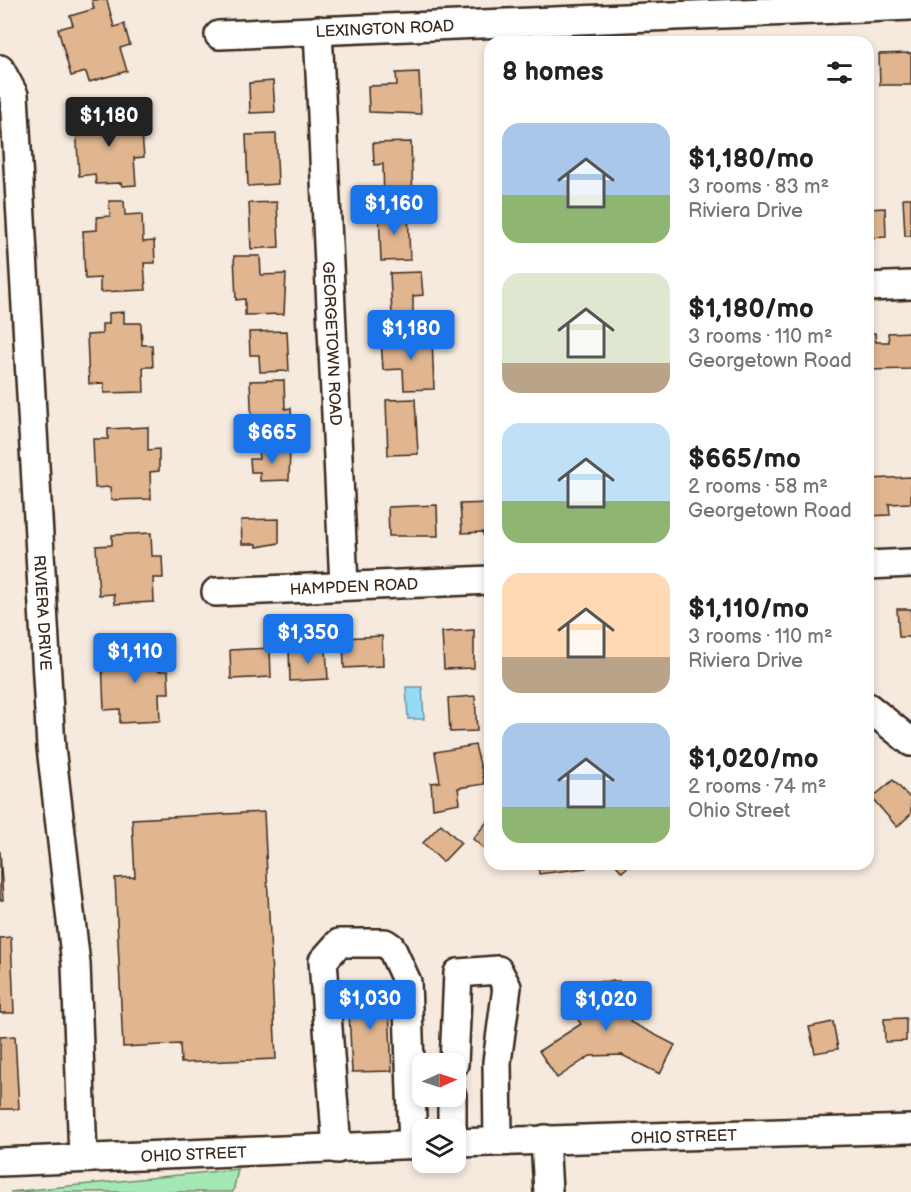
<!DOCTYPE html>
<meta charset="utf-8">
<style>
body{margin:0;font-family:"Balsamiq Sans",sans-serif;background:#f6f6f6;color:#222;height:100vh;display:flex;flex-direction:column;font-size:22px;white-space:nowrap}
*{box-sizing:border-box;margin:0}
p{font-size:20px;color:#767676}
.icon{flex:none;width:33px;height:33px;fill:none;stroke:currentColor;stroke-width:2;stroke-linecap:round;stroke-linejoin:round}
.map{position:relative;flex:1;overflow:hidden}
.side{position:absolute;left:484px;top:36px;width:390px;height:834px;display:flex;flex-direction:column;background:#fff;border-radius:18px;box-shadow:0 3px 9px #0003}
.side>*{flex:none}
.needle{width:39px;rotate:87deg}
.controls{position:absolute;left:412px;top:1053px;display:grid;gap:12px}
.controls a{display:grid;place-items:center;width:54px;height:54px;border-radius:12px;background:#fff;box-shadow:0 3px 9px #0003;font-size:30px}
.price{position:absolute;translate:-50% -51px;padding:0 14px;border-radius:6px;background:#1a73e8;color:#fff;font-size:20px;line-height:39px;filter:drop-shadow(0 2px 3px #0008)}
.price::after{content:'';position:absolute;left:50%;top:36px;width:18px;height:14px;margin-left:-9px;background:inherit;clip-path:polygon(0 0,100% 0,50% 100%)}
.price.current{background:#222;color:#fff}
ul{padding:0;list-style:none}
li{display:flex;align-items:center;gap:18px;height:150px;padding:0 18px}
li span{display:grid;place-items:center;flex:none;width:168px;height:120px;border-radius:18px;color:#555}
li>.icon{margin-inline-start:auto}
span .icon{width:72px;height:72px;fill:#fffc;stroke-width:1}
li b{font-size:26px}
h2{display:flex;justify-content:space-between;align-items:center;height:72px;padding:0 18px;font-size:26px}
.map>svg:first-child{display:block}
.green{fill:#a3e8b4;stroke:#6f8969;stroke-width:1.5}
.water{fill:#95daf7;stroke:#7194a0;stroke-width:1.5}
.building{fill:#e0b590;stroke:#3b2a1e;stroke-width:1.5}
.lines{fill:none;stroke-linecap:round;stroke-linejoin:round}
.minor-casing{stroke:#3b2a1e;stroke-width:32}
.minor{stroke:#fff;stroke-width:27}
.labels{text-anchor:middle;stroke-width:6;stroke-linejoin:round;paint-order:stroke}
.street-label{font-size:16px;fill:#3b2a1e;stroke:#fff}
</style>
<div class="map">
<svg width="911" height="1192" viewBox="0 0 911 1192">
<rect width="100%" height="100%" fill="#f6e9de"/>
<filter id="ink" filterUnits="userSpaceOnUse"><feTurbulence type="fractalNoise" baseFrequency=".0167" numOctaves="2"/><feDisplacementMap in="SourceGraphic" scale="12" xChannelSelector="R" yChannelSelector="G"/><feConvolveMatrix kernelMatrix="1 2 1 2 8 2 1 2 1" color-interpolation-filters="sRGB"/></filter>
<g filter="url(#ink)">
<path class="green" d="M 238,1169 L 233,1192 L 10,1192 Z"/>
<path class="water" d="M 406,687 L 422,687 L 424,719 L 408,719 Z"/>
<g class="building">
<path d="M 92,0 L 107,0 L 114,27 L 124,24 L 130,45 L 120,48 L 127,71 L 89,82 L 86,72 L 71,76 L 58,29 L 73,25 L 70,16 L 94,9 Z"/>
<path d="M 911,53 L 911,85 L 880,85 L 879,54 Z"/>
<path d="M 419,72 L 421,114 L 369,112 L 368,86 L 397,85 L 396,73 Z"/>
<path d="M 273,81 L 275,112 L 250,113 L 249,83 Z"/>
<path d="M 130,109 L 132,135 L 142,135 L 144,157 L 134,158 L 136,185 L 122,186 L 121,183 L 96,184 L 95,174 L 79,176 L 76,127 L 91,126 L 91,112 Z"/>
<path d="M 276,134 L 278,184 L 248,186 L 246,135 Z"/>
<path d="M 411,142 L 413,200 L 384,201 L 383,164 L 374,165 L 373,143 Z"/>
<path d="M 903,198 L 911,198 L 911,236 L 905,236 Z"/>
<path d="M 109,201 L 124,201 L 125,215 L 142,214 L 143,242 L 154,241 L 155,263 L 144,263 L 146,290 L 100,292 L 100,278 L 85,279 L 83,231 L 97,230 L 97,217 L 110,216 Z"/>
<path d="M 277,202 L 279,247 L 251,249 L 249,203 Z"/>
<path d="M 885,208 L 886,237 L 868,238 L 868,209 Z"/>
<path d="M 408,211 L 410,260 L 381,261 L 379,212 Z"/>
<path d="M 234,256 L 260,256 L 261,275 L 286,274 L 284,314 L 245,315 L 245,299 L 236,300 Z"/>
<path d="M 421,272 L 423,295 L 413,296 L 413,315 L 392,316 L 390,273 Z"/>
<path d="M 124,312 L 124,323 L 141,323 L 142,345 L 152,345 L 153,367 L 143,367 L 144,392 L 104,393 L 104,383 L 89,384 L 87,335 L 102,334 L 102,324 L 109,324 L 109,313 Z"/>
<path d="M 287,331 L 289,371 L 260,372 L 259,355 L 250,355 L 249,332 Z"/>
<path d="M 911,332 L 911,369 L 868,370 L 868,333 L 875,333 L 876,342 L 889,342 L 888,333 Z"/>
<path d="M 432,337 L 434,389 L 404,390 L 403,369 L 383,370 L 381,339 Z"/>
<path d="M 284,380 L 285,409 L 291,408 L 292,430 L 252,431 L 250,381 Z"/>
<path d="M 415,399 L 418,454 L 388,455 L 386,400 Z"/>
<path d="M 148,427 L 148,450 L 159,449 L 159,471 L 150,472 L 151,499 L 111,500 L 110,487 L 95,488 L 93,439 L 108,439 L 108,429 Z"/>
<path d="M 290,448 L 289,480 L 260,481 L 260,472 L 251,472 L 250,459 L 259,459 L 258,450 Z"/>
<path d="M 911,477 L 911,503 L 889,504 L 890,515 L 868,516 L 868,479 Z"/>
<path d="M 490,503 L 490,535 L 483,535 L 483,532 L 462,533 L 460,504 Z"/>
<path d="M 437,505 L 438,536 L 389,536 L 388,507 Z"/>
<path d="M 279,519 L 279,543 L 257,547 L 257,544 L 242,544 L 241,520 Z"/>
<path d="M 151,533 L 152,556 L 162,556 L 163,578 L 153,578 L 154,602 L 115,604 L 114,594 L 99,595 L 96,546 L 112,545 L 112,535 Z"/>
<path d="M 897,609 L 911,609 L 911,641 L 910,637 L 899,637 Z"/>
<path d="M 474,630 L 474,668 L 444,669 L 442,632 Z"/>
<path d="M 382,636 L 383,666 L 344,668 L 343,638 Z"/>
<path d="M 157,645 L 158,671 L 168,671 L 169,693 L 159,693 L 160,721 L 120,723 L 120,709 L 104,710 L 102,661 L 118,660 L 117,647 Z"/>
<path d="M 270,648 L 271,677 L 231,679 L 230,650 Z"/>
<path d="M 307,649 L 326,650 L 328,679 L 290,681 L 289,650 Z"/>
<path d="M 475,696 L 477,731 L 450,732 L 448,698 Z"/>
<path d="M 475,745 L 485,784 L 458,788 L 460,803 L 433,808 L 431,783 L 440,782 L 435,752 Z"/>
<path d="M 893,780 L 911,799 L 911,814 L 897,827 L 872,798 Z"/>
<path d="M 264,812 L 276,1059 L 181,1063 L 180,1044 L 123,1047 L 115,878 L 135,877 L 132,819 Z"/>
<path d="M 490,818 L 490,854 L 473,839 Z"/>
<path d="M 441,824 L 461,843 L 443,862 L 423,843 Z"/>
<path d="M 0,851 L 3,900 L 0,900 Z"/>
<path d="M 538,864 L 585,864 L 586,868 L 539,874 Z"/>
<path d="M 615,864 L 631,864 L 622,872 Z"/>
<path d="M 11,937 L 14,1013 L 0,1013 L 0,938 Z"/>
<path d="M 619,981 L 637,1008 L 630,1022 L 675,1045 L 660,1074 L 622,1055 L 590,1056 L 557,1078 L 539,1051 L 581,1024 L 572,1011 L 587,982 Z"/>
<path d="M 388,989 L 392,1071 L 352,1072 L 348,991 Z"/>
<path d="M 906,1018 L 906,1041 L 885,1042 L 884,1019 Z"/>
<path d="M 833,1022 L 838,1049 L 815,1053 L 809,1027 Z"/>
<path d="M 15,1036 L 19,1109 L 0,1109 L 0,1037 Z"/>
</g>
<g class="lines">
<defs>
<g id="minor">
<path id="s1" d="M 318,30 L 344,585"/>
<path id="s2" d="M 219,35 L 911,6"/>
<path id="s3" d="M 0,69 L 14,95 L 51,747 L 76,964 L 83,1158"/>
<path d="M 868,287 L 911,285"/>
<path d="M 868,565 L 911,563"/>
<path id="s4" d="M 216,592 L 490,580"/>
<path d="M 868,707 L 911,742"/>
<path d="M 454,1064 L 458,973 L 498,970 L 507,987 L 497,1062 L 498,1141"/>
<path d="M 452,1130 L 452,1096"/>
<path d="M 545,1139 L 548,1192"/>
<path id="s5" d="M 456,1143 L 911,1129"/>
<path d="M 337,1149 L 323,961 L 339,943 L 385,943 L 391,947 L 407,982 L 413,1145"/>
<path id="s6" d="M 0,1162 L 423,1144"/>
</g>
</defs>
<use href="#minor" class="minor-casing"/>
<use href="#minor" class="minor"/>
</g>
</g>
<g class="labels">
<g class="street-label">
<text dy="6" stroke="none"><textPath href="#s2" startOffset="166">LEXINGTON ROAD</textPath></text>
<text dy="6" stroke="none"><textPath href="#s1" startOffset="314">GEORGETOWN ROAD</textPath></text>
<text dy="6" stroke="none"><textPath href="#s4" startOffset="138">HAMPDEN ROAD</textPath></text>
<text dy="6" stroke="none"><textPath href="#s3" startOffset="548">RIVIERA DRIVE</textPath></text>
<text dy="6" stroke="none"><textPath href="#s5" startOffset="228">OHIO STREET</textPath></text>
<text dy="6" stroke="none"><textPath href="#s6" startOffset="194">OHIO STREET</textPath></text>
</g>
</g>
</svg>
<div class="controls">
<a><svg class="needle" viewBox="-14 -14 28 28"><path d="M0-13l5 13h-10z" fill="#e53935"/><path d="M0 13l5-13h-10z" fill="#767676"/></svg></a>
<a><svg class="icon" aria-label="layers" viewBox="0 0 24 24"><path d="M12 4l9 5-9 5-9-5zM3 14l9 5 9-5"/></svg></a>
</div>
<b class="price current" style="left:109px;top:148px">$1,180</b>
<b class="price" style="left:394px;top:236px">$1,160</b>
<b class="price" style="left:411px;top:361px">$1,180</b>
<b class="price" style="left:272px;top:465px">$665</b>
<b class="price" style="left:308px;top:665px">$1,350</b>
<b class="price" style="left:135px;top:684px">$1,110</b>
<b class="price" style="left:370px;top:1031px">$1,030</b>
<b class="price" style="left:606px;top:1032px">$1,020</b>
<section class="side">
<h2>8 homes<svg class="icon" aria-label="filters" viewBox="0 0 24 24"><path d="M4 7h16M4 17h16"/><circle cx="9" cy="7" r="2"/><circle cx="15" cy="17" r="2"/></svg></h2>
<ul>
<li><span style="background:linear-gradient(#a9c7e8 60%,#8fb573 0)"><svg class="icon" aria-label="home" viewBox="0 0 24 24"><path d="M3 11l9-7 9 7M6 9v11h12V9"/></svg></span><div><b>$1,180/mo</b><p>3 rooms · 83 m²</p><p>Riviera Drive</p></div></li>
<li><span style="background:linear-gradient(#dfe7d0 75%,#b9a48a 0)"><svg class="icon" aria-label="home" viewBox="0 0 24 24"><path d="M3 11l9-7 9 7M6 9v11h12V9"/></svg></span><div><b>$1,180/mo</b><p>3 rooms · 110 m²</p><p>Georgetown Road</p></div></li>
<li><span style="background:linear-gradient(#bfe0f5 65%,#8fb573 0)"><svg class="icon" aria-label="home" viewBox="0 0 24 24"><path d="M3 11l9-7 9 7M6 9v11h12V9"/></svg></span><div><b>$665/mo</b><p>2 rooms · 58 m²</p><p>Georgetown Road</p></div></li>
<li><span style="background:linear-gradient(#ffd9b3 70%,#b9a48a 0)"><svg class="icon" aria-label="home" viewBox="0 0 24 24"><path d="M3 11l9-7 9 7M6 9v11h12V9"/></svg></span><div><b>$1,110/mo</b><p>3 rooms · 110 m²</p><p>Riviera Drive</p></div></li>
<li><span style="background:linear-gradient(#a9c7e8 70%,#8fb573 0)"><svg class="icon" aria-label="home" viewBox="0 0 24 24"><path d="M3 11l9-7 9 7M6 9v11h12V9"/></svg></span><div><b>$1,020/mo</b><p>2 rooms · 74 m²</p><p>Ohio Street</p></div></li>
</ul>
</section>
</div>
